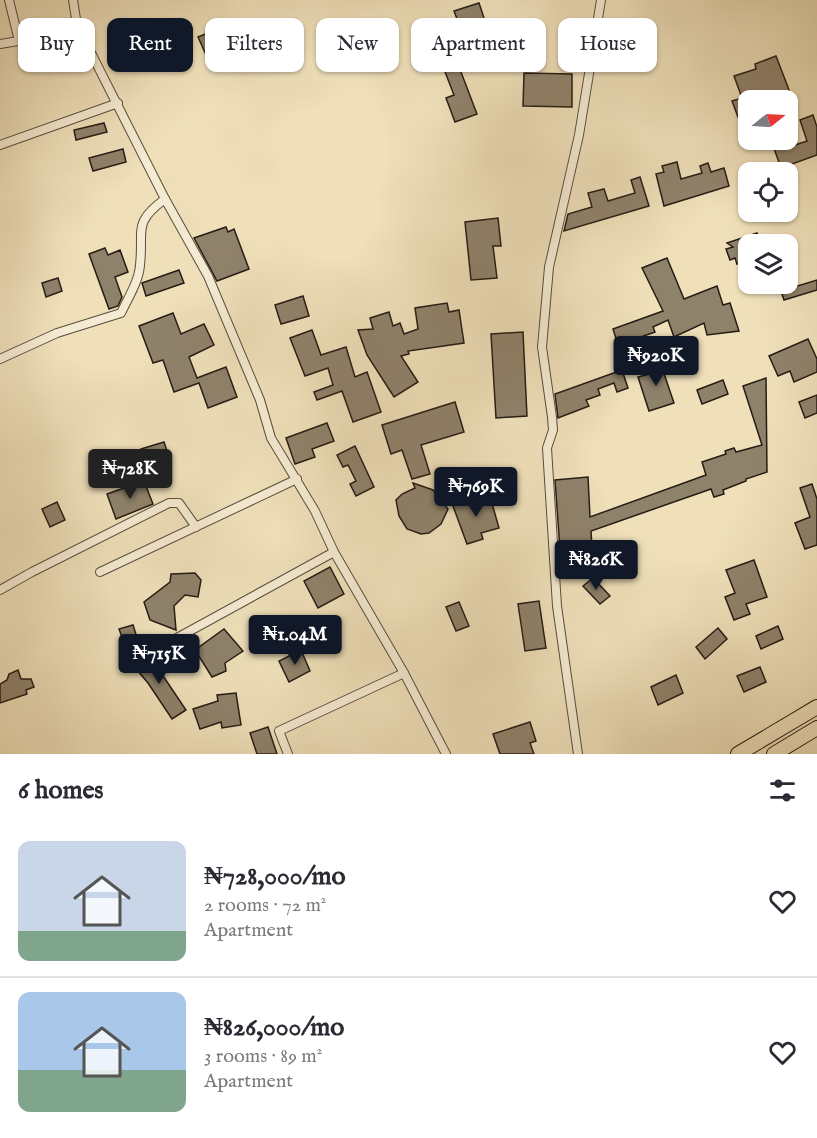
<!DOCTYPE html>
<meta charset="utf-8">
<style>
body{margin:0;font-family:"IM FELL English",serif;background:#f2f2f3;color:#2b2b33;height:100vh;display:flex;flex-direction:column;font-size:22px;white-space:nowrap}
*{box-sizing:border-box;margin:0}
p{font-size:20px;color:#7c7c81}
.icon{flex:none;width:33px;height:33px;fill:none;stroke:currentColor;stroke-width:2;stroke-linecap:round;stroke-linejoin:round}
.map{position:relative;height:754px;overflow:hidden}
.drawer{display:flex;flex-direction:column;background:#fff;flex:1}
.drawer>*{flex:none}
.hud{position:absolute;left:18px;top:18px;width:782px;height:54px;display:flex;gap:12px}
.needle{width:39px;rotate:72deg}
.controls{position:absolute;left:738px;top:90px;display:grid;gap:12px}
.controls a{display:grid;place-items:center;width:60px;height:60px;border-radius:12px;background:#fff;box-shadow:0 2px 4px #0004;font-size:30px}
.price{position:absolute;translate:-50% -51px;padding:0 14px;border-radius:6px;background:#111827;color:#fff;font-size:20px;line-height:39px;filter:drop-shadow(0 2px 3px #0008)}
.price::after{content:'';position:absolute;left:50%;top:36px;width:18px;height:14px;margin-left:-9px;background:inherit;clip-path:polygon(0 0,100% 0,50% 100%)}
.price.selected{background:#222;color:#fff}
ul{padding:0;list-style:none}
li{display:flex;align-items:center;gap:18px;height:150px;padding:0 18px}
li+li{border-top:2px solid #e1e1e2}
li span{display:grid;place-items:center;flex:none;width:168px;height:120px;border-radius:12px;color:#555}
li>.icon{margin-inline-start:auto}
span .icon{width:72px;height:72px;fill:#fffc;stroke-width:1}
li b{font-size:26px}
h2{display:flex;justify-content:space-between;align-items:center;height:72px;padding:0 18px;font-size:26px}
.tag{padding:0 21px;border-radius:12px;background:#fff;box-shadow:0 2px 4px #0004;font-size:21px;line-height:54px}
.tag.selected{background:#111827;color:#fff}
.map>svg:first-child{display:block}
.building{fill:#8f826b;stroke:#261c15;stroke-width:1.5}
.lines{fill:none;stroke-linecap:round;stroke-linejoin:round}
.minor-casing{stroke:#584d3e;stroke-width:10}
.trunk-casing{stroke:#261c15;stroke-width:16}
.minor{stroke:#f5ebd2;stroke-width:8}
.trunk{stroke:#efe0ba;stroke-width:14}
</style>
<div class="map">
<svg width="817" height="754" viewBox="0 0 817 754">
<rect width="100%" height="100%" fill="#efe0ba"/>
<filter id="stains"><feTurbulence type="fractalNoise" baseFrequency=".00333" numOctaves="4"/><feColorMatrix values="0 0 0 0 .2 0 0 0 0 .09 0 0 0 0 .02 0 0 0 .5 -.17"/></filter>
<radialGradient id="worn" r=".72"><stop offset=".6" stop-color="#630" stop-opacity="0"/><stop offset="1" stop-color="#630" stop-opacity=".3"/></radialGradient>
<g class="building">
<path d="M 479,3 L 488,30 L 458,40 L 464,56 L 456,59 L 477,114 L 455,122 L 446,98 L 454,95 L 428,28 L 457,19 L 454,11 Z"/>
<path d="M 275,21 L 278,44 L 264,46 L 267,53 L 250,61 L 240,39 L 264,27 L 263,23 Z"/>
<path d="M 519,30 L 528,56 L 514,61 L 506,35 Z"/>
<path d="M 208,33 L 217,53 L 207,57 L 198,37 Z"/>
<path d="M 776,56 L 791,95 L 778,100 L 748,100 L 748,113 L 738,117 L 732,101 L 742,98 L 734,76 L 756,69 L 755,64 Z"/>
<path d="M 524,73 L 572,74 L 572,107 L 523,106 Z"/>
<path d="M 813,115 L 817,127 L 817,155 L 781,168 L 771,140 L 786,140 L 789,147 L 807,141 L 800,120 Z"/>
<path d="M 104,123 L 107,132 L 76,140 L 74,130 Z"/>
<path d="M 123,149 L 126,162 L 93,171 L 89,158 Z"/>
<path d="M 677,162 L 681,179 L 702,173 L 700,166 L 708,163 L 711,172 L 724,168 L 729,186 L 664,206 L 656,174 L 664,172 L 662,166 Z"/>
<path d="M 640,177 L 649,206 L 564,231 L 568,214 L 592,207 L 588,193 L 604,189 L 608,201 L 635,193 L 631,180 Z"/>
<path d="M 498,218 L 501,246 L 493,246 L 497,278 L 471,280 L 465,222 Z"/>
<path d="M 226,227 L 228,232 L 234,229 L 249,269 L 217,281 L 194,238 Z"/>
<path d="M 757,233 L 761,244 L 748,244 L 748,261 L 737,264 L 735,258 L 730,260 L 726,249 L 733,247 L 727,243 Z"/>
<path d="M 105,248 L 108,255 L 120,250 L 128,272 L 115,277 L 122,297 L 118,306 L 109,309 L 89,254 Z"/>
<path d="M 667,258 L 684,299 L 717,286 L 723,305 L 730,303 L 739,331 L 707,335 L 704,323 L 674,337 L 668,320 L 653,327 L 655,332 L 618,345 L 613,329 L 663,311 L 642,268 Z"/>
<path d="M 179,270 L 184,283 L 146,296 L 142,283 Z"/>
<path d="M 58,278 L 62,291 L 46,297 L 42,283 Z"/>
<path d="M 817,280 L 817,290 L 784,300 L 781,291 Z"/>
<path d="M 303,296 L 309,316 L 281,324 L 275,305 Z"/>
<path d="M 447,303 L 449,312 L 459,310 L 464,343 L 408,351 L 409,354 L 401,356 L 418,382 L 394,397 L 367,355 L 358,330 L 373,329 L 370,318 L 389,312 L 393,326 L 400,323 L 404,334 L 418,329 L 415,308 Z"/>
<path d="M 173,313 L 181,334 L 204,324 L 214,345 L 189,357 L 197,378 L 226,367 L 237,397 L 208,408 L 199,383 L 174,392 L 163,360 L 153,363 L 139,326 Z"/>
<path d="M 312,330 L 321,355 L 346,347 L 355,377 L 367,372 L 381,412 L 353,422 L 342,391 L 317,400 L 314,392 L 333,385 L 328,368 L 305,376 L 290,338 Z"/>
<path d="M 523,332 L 527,416 L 496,418 L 491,334 Z"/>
<path d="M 808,339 L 817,359 L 817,372 L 794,382 L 790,371 L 778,376 L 769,356 Z"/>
<path d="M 658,356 L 674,403 L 649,411 L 638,377 L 653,373 L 648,359 Z"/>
<path d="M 622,370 L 628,388 L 617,392 L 614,383 L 598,389 L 600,395 L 586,400 L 589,406 L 558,418 L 555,394 Z"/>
<path d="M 766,378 L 767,472 L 746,479 L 746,481 L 723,490 L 724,494 L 714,497 L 711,489 L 591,531 L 592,547 L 560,549 L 555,480 L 588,477 L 590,517 L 706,475 L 702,462 L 726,454 L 725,451 L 734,448 L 736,452 L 762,445 L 743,386 Z"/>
<path d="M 723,380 L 728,394 L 702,404 L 697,390 Z"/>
<path d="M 817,395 L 817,413 L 805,418 L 799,402 Z"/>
<path d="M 455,402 L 464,432 L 421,445 L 430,474 L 412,479 L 402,450 L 391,454 L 382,425 Z"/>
<path d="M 327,423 L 334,441 L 312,449 L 315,457 L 295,464 L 286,438 Z"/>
<path d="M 164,442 L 171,463 L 148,471 L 141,449 Z"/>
<path d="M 355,446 L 374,487 L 356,496 L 350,484 L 356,481 L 348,465 L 343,467 L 337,455 Z"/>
<path d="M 144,481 L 153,504 L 116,519 L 107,494 Z"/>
<path d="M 413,483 L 433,490 L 448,509 L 441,524 L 429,533 L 421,534 L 407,529 L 399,516 L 396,500 L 402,494 L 415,488 Z"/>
<path d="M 812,484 L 817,499 L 817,545 L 805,549 L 795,523 L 810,517 L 800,488 Z"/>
<path d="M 489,493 L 499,528 L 481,533 L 483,539 L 467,544 L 453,506 Z"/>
<path d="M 57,502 L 65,520 L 50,527 L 42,509 Z"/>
<path d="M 754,560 L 767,597 L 746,604 L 750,614 L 734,620 L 725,597 L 735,593 L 726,570 Z"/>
<path d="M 330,567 L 344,594 L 318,608 L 304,581 Z"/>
<path d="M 195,573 L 201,580 L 198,597 L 185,595 L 174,606 L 176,630 L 150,620 L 144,602 L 170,582 L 171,574 Z"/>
<path d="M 593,578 L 610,596 L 600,604 L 583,586 Z"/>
<path d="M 539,601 L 546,648 L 525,651 L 518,604 Z"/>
<path d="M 459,602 L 469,626 L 456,631 L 446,607 Z"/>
<path d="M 133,625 L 139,644 L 126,648 L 119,629 Z"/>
<path d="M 778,626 L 783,639 L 761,649 L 756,636 Z"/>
<path d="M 718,628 L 727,639 L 705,659 L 696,647 Z"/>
<path d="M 224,629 L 243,651 L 225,663 L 226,671 L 212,677 L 195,650 Z"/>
<path d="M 301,650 L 310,671 L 289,682 L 279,661 Z"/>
<path d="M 147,652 L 186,710 L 172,719 L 148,683 L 132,664 Z"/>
<path d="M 760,667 L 766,682 L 744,692 L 737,676 Z"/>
<path d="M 18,670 L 21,679 L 31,679 L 34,687 L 26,690 L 27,694 L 0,703 L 0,684 L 7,680 L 9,674 Z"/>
<path d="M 676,675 L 683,693 L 658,705 L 651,687 Z"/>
<path d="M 236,693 L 241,725 L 222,728 L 221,722 L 200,729 L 193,709 L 218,701 L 217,695 Z"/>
<path d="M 530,722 L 536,741 L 530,743 L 534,754 L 500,754 L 493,734 Z"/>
<path d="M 268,727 L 277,754 L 257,754 L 250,733 Z"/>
</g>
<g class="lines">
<defs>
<g id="minor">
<path d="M 9,0 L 19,41"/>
<path d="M 73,0 L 79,38"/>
<path d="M 0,44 L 54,35 L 71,34 L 87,45 L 165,199 L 208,276 L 260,400 L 271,438 L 315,511 L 334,552 L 404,673 L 446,754"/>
<path d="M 0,145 L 118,103"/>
<path d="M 0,359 L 57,333 L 121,313 C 128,298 139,281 140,265 C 144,230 132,223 165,199"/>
<path d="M 100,572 L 297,479"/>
<path d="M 0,590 L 32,572 L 169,503 L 179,503 L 196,527"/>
<path d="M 155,650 L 334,552"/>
<path d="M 288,754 L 279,731 L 404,673"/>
<path d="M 578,754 L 557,606 L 547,448 L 553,430 L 552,417 L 542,347 L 549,267 L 579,135 L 601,0"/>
</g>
<g id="trunk">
<path d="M 738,754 L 817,707"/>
<path d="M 774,754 L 817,728"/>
</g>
</defs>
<use href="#minor" class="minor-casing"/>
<use href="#trunk" class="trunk-casing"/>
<use href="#minor" class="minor"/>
<use href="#trunk" class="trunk"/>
</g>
<rect width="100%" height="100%" filter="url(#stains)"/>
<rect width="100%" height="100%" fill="url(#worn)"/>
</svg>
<div class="controls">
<a><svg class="needle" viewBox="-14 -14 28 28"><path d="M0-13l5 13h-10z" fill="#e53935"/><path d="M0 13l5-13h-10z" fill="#7c7c81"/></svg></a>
<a><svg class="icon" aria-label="locate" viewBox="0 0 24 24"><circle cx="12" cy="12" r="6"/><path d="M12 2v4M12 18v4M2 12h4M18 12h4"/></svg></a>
<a><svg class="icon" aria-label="layers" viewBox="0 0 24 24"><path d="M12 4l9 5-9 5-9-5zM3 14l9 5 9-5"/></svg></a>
</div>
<b class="price" style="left:656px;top:387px">₦920K</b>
<b class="price selected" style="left:130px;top:500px">₦728K</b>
<b class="price" style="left:476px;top:518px">₦769K</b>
<b class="price" style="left:596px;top:591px">₦826K</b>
<b class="price" style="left:295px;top:666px">₦1.04M</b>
<b class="price" style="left:159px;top:685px">₦715K</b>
<div class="hud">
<a class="tag">Buy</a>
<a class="tag selected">Rent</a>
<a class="tag">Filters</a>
<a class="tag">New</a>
<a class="tag">Apartment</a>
<a class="tag">House</a>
</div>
</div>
<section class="drawer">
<h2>6 homes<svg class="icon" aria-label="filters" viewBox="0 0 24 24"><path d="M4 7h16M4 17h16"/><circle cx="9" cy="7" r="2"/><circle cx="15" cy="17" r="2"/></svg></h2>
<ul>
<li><span style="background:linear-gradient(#c9d6e8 75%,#7fa58c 0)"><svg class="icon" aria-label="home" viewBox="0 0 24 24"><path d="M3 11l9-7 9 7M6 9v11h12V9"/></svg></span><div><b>₦728,000/mo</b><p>2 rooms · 72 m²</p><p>Apartment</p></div><svg class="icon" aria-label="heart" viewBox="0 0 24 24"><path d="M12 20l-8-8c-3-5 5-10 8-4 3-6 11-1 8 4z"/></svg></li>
<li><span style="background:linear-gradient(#a9c7e8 65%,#7fa58c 0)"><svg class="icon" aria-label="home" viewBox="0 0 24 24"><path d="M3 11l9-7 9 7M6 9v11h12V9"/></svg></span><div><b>₦826,000/mo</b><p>3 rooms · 89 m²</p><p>Apartment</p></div><svg class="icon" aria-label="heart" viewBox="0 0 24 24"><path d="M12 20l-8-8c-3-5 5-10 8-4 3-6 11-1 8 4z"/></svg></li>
</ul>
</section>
